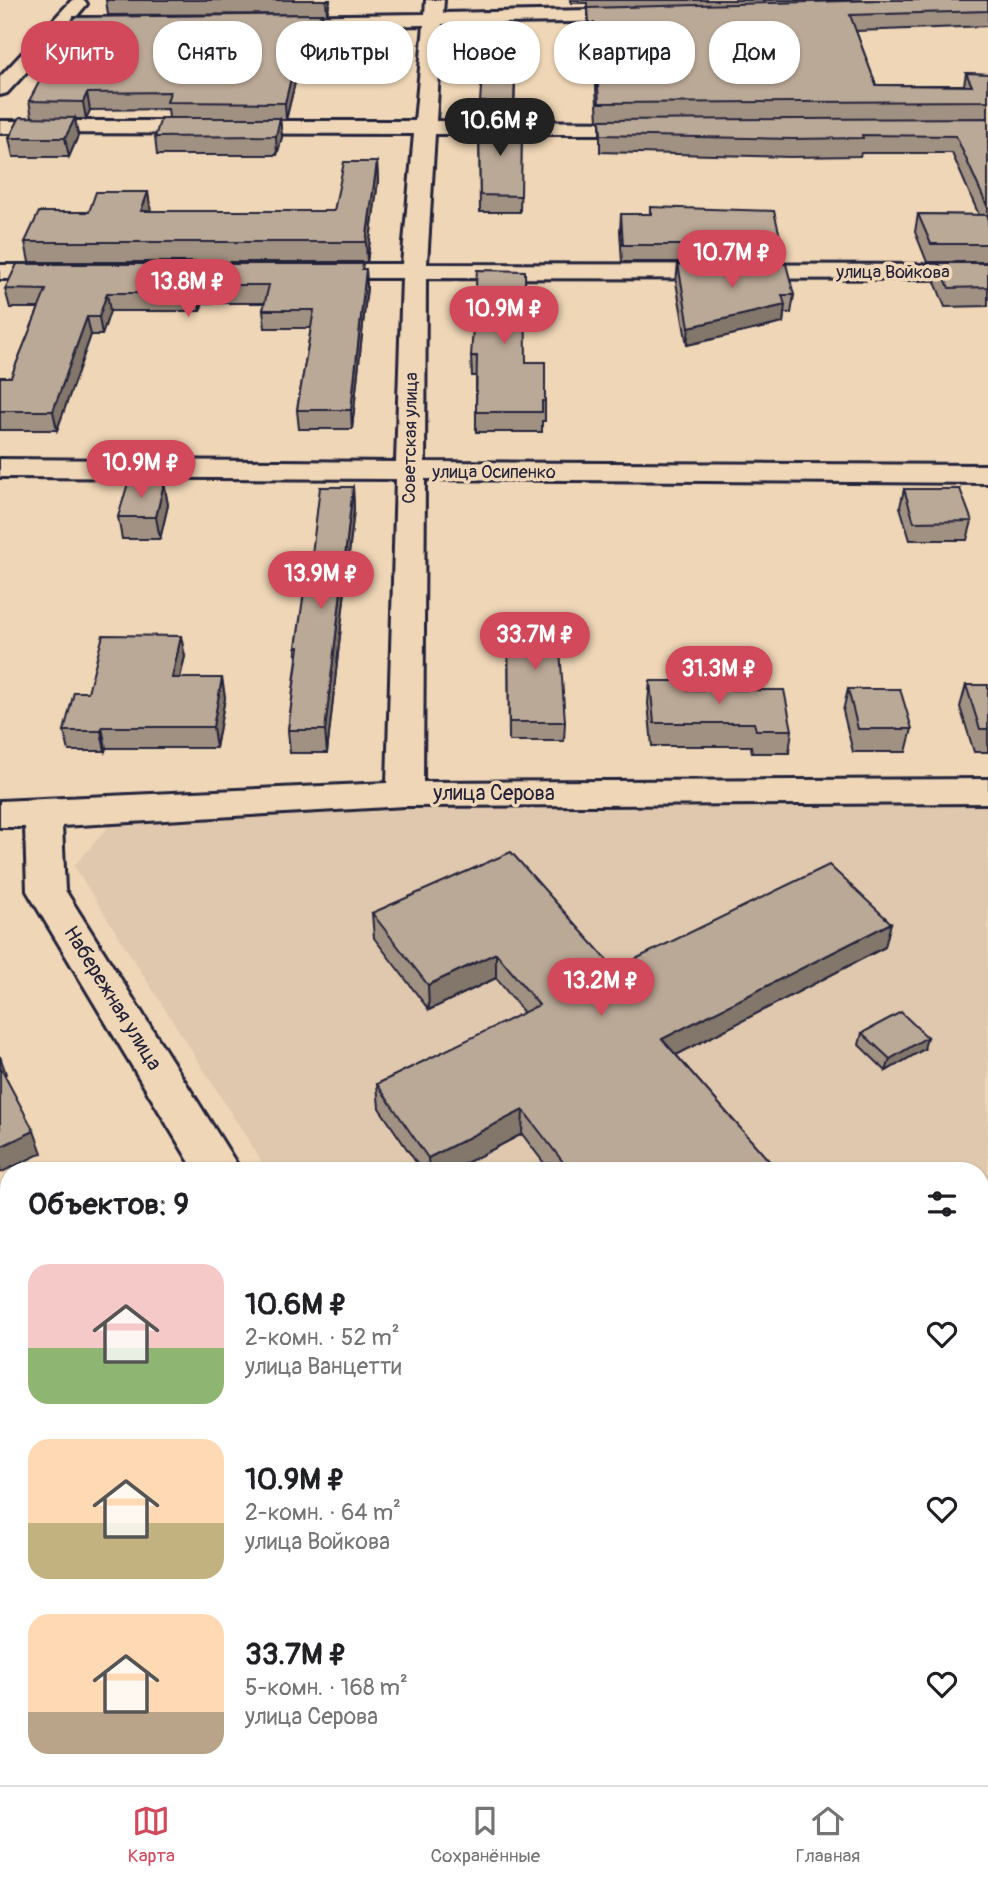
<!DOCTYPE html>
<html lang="ru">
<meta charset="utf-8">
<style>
body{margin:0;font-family:Pangolin,sans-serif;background:#f2f2f2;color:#202124;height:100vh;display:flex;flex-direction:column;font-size:26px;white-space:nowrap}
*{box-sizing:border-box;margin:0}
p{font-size:23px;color:#757577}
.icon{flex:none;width:38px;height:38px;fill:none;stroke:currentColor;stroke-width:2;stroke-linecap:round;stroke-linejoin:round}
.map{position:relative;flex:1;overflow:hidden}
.panel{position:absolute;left:0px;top:1162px;width:989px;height:623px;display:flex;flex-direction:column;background:#fff;border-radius:28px 28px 0 0;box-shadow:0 2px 5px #0004}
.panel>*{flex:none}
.banner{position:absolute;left:21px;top:21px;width:947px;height:63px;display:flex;gap:14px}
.price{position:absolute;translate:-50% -60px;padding:0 16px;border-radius:24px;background:#d1495b;color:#fff;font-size:23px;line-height:46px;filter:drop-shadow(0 2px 4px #0008)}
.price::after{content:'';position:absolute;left:50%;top:42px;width:21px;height:16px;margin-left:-10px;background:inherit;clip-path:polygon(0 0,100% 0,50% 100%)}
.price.current{background:#222;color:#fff}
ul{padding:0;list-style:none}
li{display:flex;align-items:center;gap:21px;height:175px;padding:0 28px}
li span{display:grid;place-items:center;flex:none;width:196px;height:140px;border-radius:21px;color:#555}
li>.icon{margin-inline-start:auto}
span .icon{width:84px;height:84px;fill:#fffc;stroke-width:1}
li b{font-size:30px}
h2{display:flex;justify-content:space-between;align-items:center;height:84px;padding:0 28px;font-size:30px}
.tag{padding:0 24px;border-radius:28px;background:#fff;box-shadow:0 2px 5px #0004;font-size:24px;line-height:63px}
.tag.current{background:#d1495b;color:#fff}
.menu{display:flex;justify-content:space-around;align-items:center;height:98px;border-top:2px solid #e0e0e0;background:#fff;font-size:19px;color:#757577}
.menu a{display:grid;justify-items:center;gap:4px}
.menu .current{color:#d1495b}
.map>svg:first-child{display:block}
.built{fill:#dfc8ad}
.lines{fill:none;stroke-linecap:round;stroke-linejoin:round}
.minor-casing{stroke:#22223b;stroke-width:6}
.minor{fill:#eed6b6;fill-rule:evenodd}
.wall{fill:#a19182;stroke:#22223b;stroke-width:2}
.shaded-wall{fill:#83766a;stroke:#22223b;stroke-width:2}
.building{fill:#bba997;stroke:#22223b;stroke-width:2}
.labels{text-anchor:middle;stroke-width:7;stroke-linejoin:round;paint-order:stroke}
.far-street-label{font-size:18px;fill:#22223b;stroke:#eed6b6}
.street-label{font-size:21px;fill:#22223b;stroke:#eed6b6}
</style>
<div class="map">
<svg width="988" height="1785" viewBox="0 0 988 1785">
<rect width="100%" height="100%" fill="#eed6b6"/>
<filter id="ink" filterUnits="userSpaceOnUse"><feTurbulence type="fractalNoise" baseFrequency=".0143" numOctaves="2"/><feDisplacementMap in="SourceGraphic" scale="14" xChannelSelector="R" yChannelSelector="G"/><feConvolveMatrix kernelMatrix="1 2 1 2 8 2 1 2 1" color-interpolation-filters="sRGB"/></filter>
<g filter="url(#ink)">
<path class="built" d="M 988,800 L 988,1232 L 980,1236 L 980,1171 L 268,1171 L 74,866 L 111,824 L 437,806 Z"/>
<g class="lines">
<defs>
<g id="minor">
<path d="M 72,0 L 84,0 L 87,4 L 75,18 L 122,18 L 131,24 L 122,30 L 65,30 L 7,93 L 0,95 L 0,77 Z"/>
<path d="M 426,0 L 444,0 L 443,13 L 640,9 L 649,15 L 640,21 L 442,24 L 436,121 L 653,122 L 660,124 L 663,128 L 660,132 L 653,134 L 435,134 L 427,264 L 988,265 L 988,279 L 426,278 L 425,462 L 988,465 L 988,483 L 425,479 L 423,782 L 988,779 L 988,803 L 405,806 L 62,826 L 65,890 L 241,1171 L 195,1171 L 27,891 L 25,827 L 0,827 L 0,801 L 387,783 L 396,479 L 0,477 L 0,459 L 396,462 L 402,278 L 315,278 L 306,276 L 303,271 L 306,266 L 315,264 L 402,264 L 414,134 L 0,133 L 0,121 L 415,121 L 424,25 L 269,28 L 260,22 L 269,16 L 425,14 Z"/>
<path d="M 0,265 L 65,265 L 74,267 L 77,272 L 74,277 L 65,279 L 0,279 Z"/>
<path d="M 9,1410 L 9,1459 L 0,1462 L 0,1413 Z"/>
<path d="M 530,1776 L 590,1776 L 593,1785 L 533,1785 Z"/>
</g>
</defs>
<use href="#minor" class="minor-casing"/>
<use href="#minor" class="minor"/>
</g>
<g class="wall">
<path d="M 106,0 L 330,0 L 327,14 L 108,15 Z"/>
<path d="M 570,0 L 988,0 L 988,26 L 856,31 L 876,85 L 964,85 L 966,73 L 988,74 L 988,262 L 927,262 L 915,232 L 918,214 L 979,215 L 952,153 L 861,153 L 860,156 L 790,157 L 600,152 L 600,120 L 598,120 L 593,39 L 588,39 L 588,8 L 607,8 L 587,8 L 587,3 L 571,3 Z"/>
<path d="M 322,14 L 324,30 L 321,41 L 305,41 L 286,120 L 280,120 L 282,137 L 277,155 L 157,155 L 155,137 L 169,118 L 168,109 L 90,110 L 86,119 L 75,119 L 78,136 L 69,157 L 13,157 L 9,138 L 32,117 L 29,101 Z"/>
<path d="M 516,44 L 514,120 L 480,120 L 480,102 Z"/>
<path d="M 479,121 L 513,126 L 522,126 L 520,212 L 480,212 Z"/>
<path d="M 377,162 L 378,181 L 367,262 L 29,262 L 25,242 L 151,211 L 334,211 Z"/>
<path d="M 650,207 L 782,245 L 779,262 L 622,262 L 620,231 L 621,214 L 650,214 Z"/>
<path d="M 939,263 L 988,263 L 988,306 L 945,307 L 935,282 Z"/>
<path d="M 678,264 L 794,295 L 791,313 L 784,313 L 783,323 L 687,345 L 676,282 Z"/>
<path d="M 366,269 L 367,287 L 352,429 L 299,429 L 297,410 L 311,328 L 265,328 L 263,310 L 265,303 L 203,303 L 200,311 L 110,311 L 102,335 L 91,335 L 57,430 L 0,430 L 0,377 L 11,377 L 39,308 L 10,308 L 5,289 Z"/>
<path d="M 471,356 L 526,362 L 545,401 L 545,421 L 542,421 L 542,432 L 476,432 L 476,376 L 472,376 Z"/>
<path d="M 164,483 L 168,505 L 160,539 L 122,539 L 118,517 Z"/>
<path d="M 353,487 L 354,509 L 327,753 L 290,753 L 288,730 L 297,659 L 296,647 L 310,571 Z"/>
<path d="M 904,489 L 972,521 L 967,540 L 910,540 L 900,507 Z"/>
<path d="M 508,620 L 565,722 L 564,741 L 509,741 Z"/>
<path d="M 185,656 L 180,678 L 222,678 L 225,698 L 216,748 L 106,748 L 105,751 L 69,751 L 64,731 L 88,692 Z"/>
<path d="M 650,681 L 687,690 L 792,730 L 789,753 L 752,753 L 751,746 L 652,746 L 648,703 Z"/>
<path d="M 966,685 L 988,685 L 988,752 L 974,752 L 960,707 Z"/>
<path d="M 848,689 L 912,729 L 906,752 L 853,752 L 843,711 Z"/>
<path d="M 372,913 L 615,969 L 885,947 L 676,1055 L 778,1171 L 550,1171 L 522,1134 L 451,1171 L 422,1171 L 379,1108 L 377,1084 L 524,1013 L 496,978 L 429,1010 L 374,938 Z"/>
<path d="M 862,1033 L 924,1049 L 886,1071 L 859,1045 Z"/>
<path d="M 988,1773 L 974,1785 L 885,1785 L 890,1776 L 980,1776 Z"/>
<path d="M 690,1776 L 794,1776 L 800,1785 L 696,1785 Z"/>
</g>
<g class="shaded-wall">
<path d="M 326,0 L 330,0 L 327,14 Z"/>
<path d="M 322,14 L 324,30 L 321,41 L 320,25 Z"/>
<path d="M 304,25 L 305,41 L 286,120 L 285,103 Z"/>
<path d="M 87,93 L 90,110 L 86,119 L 83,102 Z"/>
<path d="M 75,118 L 78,136 L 69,157 L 65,138 Z"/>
<path d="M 280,118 L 282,137 L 277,155 L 276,136 Z"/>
<path d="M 377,162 L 378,181 L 367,262 L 366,242 Z"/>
<path d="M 148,192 L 151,212 L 141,211 Z"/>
<path d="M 366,269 L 367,287 L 352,429 L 351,410 Z"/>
<path d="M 200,285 L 203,303 L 200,311 L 198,293 Z"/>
<path d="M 107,293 L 110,311 L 102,335 L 99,317 Z"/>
<path d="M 785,305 L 783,323 L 687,345 L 689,327 Z"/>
<path d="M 87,317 L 91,335 L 57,430 L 53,411 Z"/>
<path d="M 164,483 L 168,505 L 160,539 L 156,517 Z"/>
<path d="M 353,487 L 354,509 L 327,753 L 325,730 Z"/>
<path d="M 181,636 L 185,656 L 175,699 L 172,678 Z"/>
<path d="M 222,678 L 225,698 L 216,748 L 213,727 Z"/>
<path d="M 102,727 L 106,748 L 105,751 L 101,731 Z"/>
<path d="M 891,923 L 885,947 L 659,1064 L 662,1039 Z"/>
<path d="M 496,953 L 496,978 L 429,1010 L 428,985 Z"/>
<path d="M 927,1037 L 924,1049 L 886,1071 L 890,1059 Z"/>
<path d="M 0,1056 L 6,1074 L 1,1076 L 0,1074 Z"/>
<path d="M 523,1110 L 522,1134 L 451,1171 L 429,1171 L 428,1158 Z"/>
<path d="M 34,1131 L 42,1153 L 0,1173 L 0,1147 Z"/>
<path d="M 988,1767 L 988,1773 L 974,1785 L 966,1785 L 976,1776 L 980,1776 L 980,1773 Z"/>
</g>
<g class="building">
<path d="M 882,0 L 988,0 L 988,11 L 850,15 L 876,85 L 972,86 L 966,73 L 988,74 L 988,101 L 599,103 L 594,23 L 589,23 L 588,8 Z"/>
<path d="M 322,14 L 320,25 L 304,25 L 285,103 L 167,102 L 170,92 L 87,93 L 83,102 L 29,101 L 74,17 Z"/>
<path d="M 484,44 L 516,44 L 514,102 L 480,102 Z"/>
<path d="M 20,117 L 75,118 L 65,138 L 9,138 Z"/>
<path d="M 161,118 L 280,118 L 276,136 L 155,137 Z"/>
<path d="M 988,118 L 988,208 L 956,136 L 862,135 L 863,138 L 792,139 L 601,135 L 600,120 Z"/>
<path d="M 479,121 L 513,121 L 513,126 L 522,126 L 521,196 L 480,195 Z"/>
<path d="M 344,162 L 377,162 L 366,242 L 25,242 L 39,212 L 89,212 L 96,192 L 148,192 L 141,211 L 334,211 Z"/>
<path d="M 650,207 L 774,211 L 782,245 L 623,245 L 621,214 L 651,214 Z"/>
<path d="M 918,214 L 988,215 L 988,244 L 931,244 Z"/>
<path d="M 939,263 L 988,263 L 988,287 L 949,288 Z"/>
<path d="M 17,264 L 363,264 L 362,269 L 366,269 L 351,410 L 297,410 L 314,310 L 263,310 L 269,285 L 200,285 L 198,293 L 107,293 L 99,317 L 87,317 L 53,411 L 0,411 L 0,377 L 11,377 L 46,290 L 5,289 Z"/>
<path d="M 678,264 L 786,264 L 794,295 L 782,295 L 785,305 L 689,327 Z"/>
<path d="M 477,270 L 525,271 L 526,362 L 545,362 L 545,401 L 542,401 L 542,412 L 476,412 L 477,356 L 471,356 Z"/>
<path d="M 128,483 L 164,483 L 156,517 L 118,517 Z"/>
<path d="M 320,487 L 353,487 L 325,730 L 288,730 L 299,647 L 296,647 L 307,571 L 310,571 Z"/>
<path d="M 904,489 L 960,489 L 972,521 L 914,522 Z"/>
<path d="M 508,620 L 558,620 L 565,722 L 509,722 Z"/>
<path d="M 103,635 L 181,636 L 172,678 L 222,678 L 213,727 L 102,727 L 101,731 L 64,731 L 74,692 L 88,692 Z"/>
<path d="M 650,681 L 686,681 L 687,690 L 784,690 L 792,730 L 756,730 L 754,723 L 654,723 Z"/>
<path d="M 966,685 L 988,685 L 988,729 L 980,729 Z"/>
<path d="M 848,689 L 900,689 L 912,729 L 858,729 Z"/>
<path d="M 511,852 L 615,969 L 829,865 L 891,923 L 662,1039 L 778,1171 L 570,1171 L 523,1110 L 428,1158 L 377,1084 L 539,1005 L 496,953 L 428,985 L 372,913 Z"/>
<path d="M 901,1012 L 927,1037 L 890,1059 L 862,1033 Z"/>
<path d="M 0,1067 L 34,1131 L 0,1147 Z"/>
<path d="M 9,1534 L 9,1554 L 2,1538 Z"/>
<path d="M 988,1698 L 988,1767 L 980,1773 L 980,1704 Z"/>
<path d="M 360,1776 L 375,1776 L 380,1785 L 347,1785 Z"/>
<path d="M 705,1776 L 794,1776 L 800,1785 L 711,1785 Z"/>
<path d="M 896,1776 L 976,1776 L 966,1785 L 902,1785 Z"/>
</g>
</g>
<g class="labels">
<g class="far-street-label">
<text x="893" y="278">улица Войкова</text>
<text transform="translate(410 438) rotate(-89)" y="6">Советская улица</text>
<text x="494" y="478">улица Осипенко</text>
</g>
<g class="street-label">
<text x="494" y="800">улица Серова</text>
<text transform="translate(113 998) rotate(58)" y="7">Набережная улица</text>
</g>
</g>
</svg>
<b class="price current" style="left:500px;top:158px">10.6M ₽</b>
<b class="price" style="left:732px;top:290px">10.7M ₽</b>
<b class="price" style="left:188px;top:319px">13.8M ₽</b>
<b class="price" style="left:504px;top:346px">10.9M ₽</b>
<b class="price" style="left:141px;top:500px">10.9M ₽</b>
<b class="price" style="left:321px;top:611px">13.9M ₽</b>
<b class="price" style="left:535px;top:672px">33.7M ₽</b>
<b class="price" style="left:719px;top:706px">31.3M ₽</b>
<b class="price" style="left:601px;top:1018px">13.2M ₽</b>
<div class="banner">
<a class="tag current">Купить</a>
<a class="tag">Снять</a>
<a class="tag">Фильтры</a>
<a class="tag">Новое</a>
<a class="tag">Квартира</a>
<a class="tag">Дом</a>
</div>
<section class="panel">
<h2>Объектов: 9<svg class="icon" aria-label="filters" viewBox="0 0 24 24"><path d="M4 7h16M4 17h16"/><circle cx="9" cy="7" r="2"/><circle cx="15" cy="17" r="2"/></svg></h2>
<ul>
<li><span style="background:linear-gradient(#f6c9c9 60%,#8fb573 0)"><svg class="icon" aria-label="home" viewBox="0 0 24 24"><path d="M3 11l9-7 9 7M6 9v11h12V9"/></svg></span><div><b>10.6M ₽</b><p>2-комн. · 52 m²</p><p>улица Ванцетти</p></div><svg class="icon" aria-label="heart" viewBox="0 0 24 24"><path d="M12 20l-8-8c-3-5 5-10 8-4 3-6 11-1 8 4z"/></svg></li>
<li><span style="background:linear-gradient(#ffd9b3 60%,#c2b280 0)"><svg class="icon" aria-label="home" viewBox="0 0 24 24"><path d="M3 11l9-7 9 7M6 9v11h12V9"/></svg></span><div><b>10.9M ₽</b><p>2-комн. · 64 m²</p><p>улица Войкова</p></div><svg class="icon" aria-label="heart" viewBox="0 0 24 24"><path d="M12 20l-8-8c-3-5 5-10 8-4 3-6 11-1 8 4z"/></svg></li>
<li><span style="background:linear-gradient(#ffd9b3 70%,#b9a48a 0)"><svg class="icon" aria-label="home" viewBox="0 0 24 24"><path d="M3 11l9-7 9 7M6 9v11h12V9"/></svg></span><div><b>33.7M ₽</b><p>5-комн. · 168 m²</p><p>улица Серова</p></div><svg class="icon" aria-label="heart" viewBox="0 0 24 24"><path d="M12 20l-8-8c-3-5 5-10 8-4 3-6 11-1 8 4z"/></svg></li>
</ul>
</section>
</div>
<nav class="menu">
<a class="current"><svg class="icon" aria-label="map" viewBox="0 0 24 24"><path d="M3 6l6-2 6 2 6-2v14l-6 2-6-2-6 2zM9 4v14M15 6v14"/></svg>Карта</a>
<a><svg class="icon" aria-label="saved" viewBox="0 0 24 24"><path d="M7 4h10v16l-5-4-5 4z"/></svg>Сохранённые</a>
<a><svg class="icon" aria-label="home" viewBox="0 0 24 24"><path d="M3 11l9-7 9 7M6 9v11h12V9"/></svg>Главная</a>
</nav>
